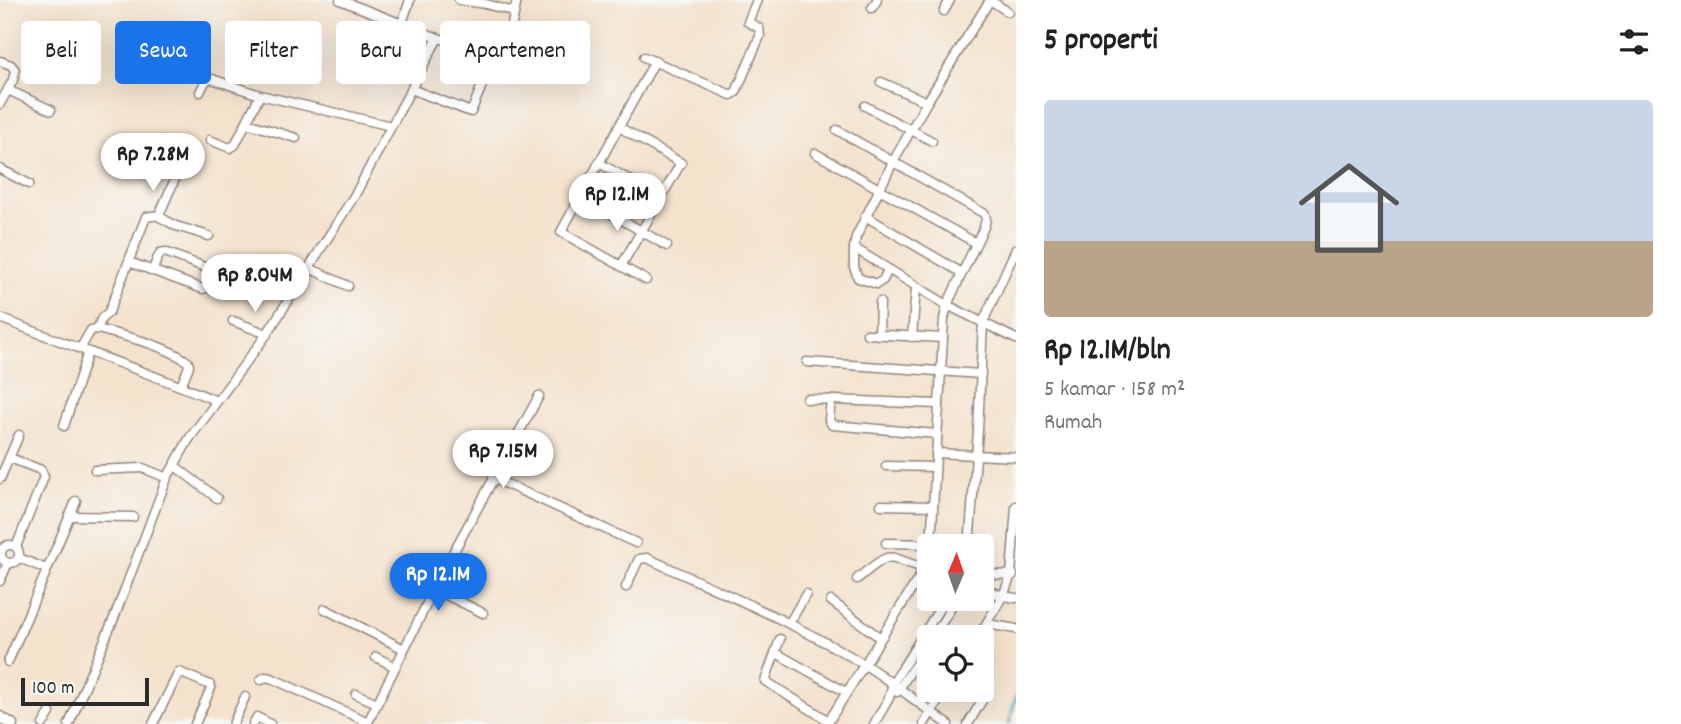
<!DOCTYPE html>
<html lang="id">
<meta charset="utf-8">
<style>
body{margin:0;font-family:Dekko,sans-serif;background:#f2f2f2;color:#222;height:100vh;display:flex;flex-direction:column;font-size:26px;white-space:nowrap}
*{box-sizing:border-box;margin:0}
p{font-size:23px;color:#767676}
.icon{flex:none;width:38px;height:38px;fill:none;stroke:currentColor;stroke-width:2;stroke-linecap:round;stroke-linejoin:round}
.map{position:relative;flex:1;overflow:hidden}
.sheet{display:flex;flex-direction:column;background:#fff;width:665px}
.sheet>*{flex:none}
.hud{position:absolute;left:21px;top:21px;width:665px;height:63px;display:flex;gap:14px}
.needle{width:46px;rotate:2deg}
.controls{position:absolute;left:917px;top:534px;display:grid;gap:14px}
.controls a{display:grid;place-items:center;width:77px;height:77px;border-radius:7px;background:#fff;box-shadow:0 7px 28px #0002;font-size:35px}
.scale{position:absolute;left:21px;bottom:18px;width:128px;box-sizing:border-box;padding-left:7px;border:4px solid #2b2b2b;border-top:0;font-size:19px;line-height:24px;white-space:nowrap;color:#2b2b2b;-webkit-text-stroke:5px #f6f6f2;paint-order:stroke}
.price{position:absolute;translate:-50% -60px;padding:0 16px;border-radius:24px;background:#fff;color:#222;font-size:23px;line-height:46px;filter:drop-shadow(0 2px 4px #0008)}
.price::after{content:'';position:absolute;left:50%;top:42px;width:21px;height:16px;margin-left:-10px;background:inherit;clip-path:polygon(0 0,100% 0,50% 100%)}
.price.selected{background:#1a73e8;color:#fff}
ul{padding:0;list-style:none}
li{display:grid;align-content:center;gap:14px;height:371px;padding:0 28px}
li span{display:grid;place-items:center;height:217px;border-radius:7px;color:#555}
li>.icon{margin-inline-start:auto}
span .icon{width:126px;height:126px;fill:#fffc;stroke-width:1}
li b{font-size:30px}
h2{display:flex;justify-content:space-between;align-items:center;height:84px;padding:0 28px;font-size:30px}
.tag{padding:0 24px;border-radius:7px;background:#fff;box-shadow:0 7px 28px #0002;font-size:24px;line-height:63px}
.tag.selected{background:#1a73e8;color:#fff}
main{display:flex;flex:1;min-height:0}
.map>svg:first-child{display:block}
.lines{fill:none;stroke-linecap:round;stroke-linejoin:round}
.stream{stroke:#47a7c6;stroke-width:2.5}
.minor-casing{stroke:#90867c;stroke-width:11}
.tertiary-casing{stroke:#90867c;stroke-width:13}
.minor{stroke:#fff;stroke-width:8}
.tertiary{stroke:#fff;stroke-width:10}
</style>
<main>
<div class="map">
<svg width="1016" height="724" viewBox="0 0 1016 724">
<rect width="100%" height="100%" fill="#f6f6f2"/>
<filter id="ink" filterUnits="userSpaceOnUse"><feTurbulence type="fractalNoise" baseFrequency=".0143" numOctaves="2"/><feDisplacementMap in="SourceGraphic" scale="14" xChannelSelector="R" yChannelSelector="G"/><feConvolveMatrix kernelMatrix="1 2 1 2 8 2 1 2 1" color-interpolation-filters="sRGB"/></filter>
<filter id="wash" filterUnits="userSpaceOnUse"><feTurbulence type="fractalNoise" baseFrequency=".00686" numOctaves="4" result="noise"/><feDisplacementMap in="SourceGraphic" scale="28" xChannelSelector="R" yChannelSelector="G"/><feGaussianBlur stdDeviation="1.57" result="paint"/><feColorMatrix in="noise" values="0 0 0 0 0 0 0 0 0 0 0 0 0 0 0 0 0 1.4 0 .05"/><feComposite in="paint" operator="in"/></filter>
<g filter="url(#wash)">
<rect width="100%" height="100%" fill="#f4e2cd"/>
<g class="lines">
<path class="stream" d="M 1009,724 L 1016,696"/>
</g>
</g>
<g filter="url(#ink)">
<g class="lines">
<defs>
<g id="minor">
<path d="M 340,0 L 438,38"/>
<path d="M 459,0 L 486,4 L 514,12"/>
<path d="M 872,8 L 877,0"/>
<path d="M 944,11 L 950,0"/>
<path d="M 402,23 L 410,0"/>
<path d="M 644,57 L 731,95 L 736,92 L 760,36 L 759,28 L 748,22 L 757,0"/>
<path d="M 0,61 L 11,65 L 15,70 L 13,80 L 0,104"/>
<path d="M 881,82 L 927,102"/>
<path d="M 411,89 L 471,112 L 485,78 L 474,75 L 483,52"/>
<path d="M 8,90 L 51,110"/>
<path d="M 200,92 L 206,80 L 212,79 L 260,95 L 391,126"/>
<path d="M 865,106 L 932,141"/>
<path d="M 247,123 L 296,138"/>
<path d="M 619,127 L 681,163 L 621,266"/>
<path d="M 837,130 L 985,214 L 986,219 L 984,227 L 947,305 L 1016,339"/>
<path d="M 210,140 L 230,148 L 235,145 L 260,95"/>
<path d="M 815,153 L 976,243"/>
<path d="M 599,163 L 661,197"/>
<path d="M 0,169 L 29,184"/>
<path d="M 581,196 L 667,246"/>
<path d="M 158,216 L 176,226 L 209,236"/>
<path d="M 865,216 L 962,273"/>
<path d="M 854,248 L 854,267 L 858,278 L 877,284 L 883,280 L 888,270"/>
<path d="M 129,262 L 203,289 L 208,287 L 213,280 L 212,270 L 165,252 L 160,253 L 152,271"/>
<path d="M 309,268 L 348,286"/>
<path d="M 646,280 L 561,232 L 655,61"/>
<path d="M 0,318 C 72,347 145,371 217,401"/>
<path d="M 233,321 L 267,334"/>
<path d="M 97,329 L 102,318 L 109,312 L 146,217 L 159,215 L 175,179"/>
<path d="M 867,334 L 943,338"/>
<path d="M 879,335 L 880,302"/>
<path d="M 912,337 L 916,288"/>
<path d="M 80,349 L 91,330 L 97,329 C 124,336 166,345 188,362 L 189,366 L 181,386"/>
<path d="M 807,362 L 981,374"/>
<path d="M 807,399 L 938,404"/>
<path d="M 831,400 L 829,420 L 832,425 L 937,434"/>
<path d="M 64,426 L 88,352"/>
<path d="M 936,453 L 1016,457"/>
<path d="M 10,458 L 41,470 L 44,477 L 16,547"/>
<path d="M 175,466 L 217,498"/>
<path d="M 886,466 L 935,467"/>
<path d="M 95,470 L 143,468 L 167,478"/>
<path d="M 493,478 L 636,543"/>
<path d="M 0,479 L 19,435"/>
<path d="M 881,505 L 933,506"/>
<path d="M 69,516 L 133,517"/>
<path d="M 886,543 L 931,544 L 944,319 L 947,305 L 854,248 L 856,237 L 895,158 L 927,102 L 990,0 L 1008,12"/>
<circle cx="10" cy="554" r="9"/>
<path d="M 969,546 L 978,431 L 983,322 L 1016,249"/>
<path d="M 19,558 L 46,569"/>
<path d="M 982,574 L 1013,575"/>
<path d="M 857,579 C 898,545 884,559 929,569"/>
<path d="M 0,581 L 8,563"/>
<path d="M 626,587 L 639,559 L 647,558 C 720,592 796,623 865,665 C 894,683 920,705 948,724"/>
<path d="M 982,588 L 1003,596 L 1016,598"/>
<path d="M 434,589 L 483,613"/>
<path d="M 831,601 L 879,637"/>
<path d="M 325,609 L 404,649"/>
<path d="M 789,624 L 806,594"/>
<path d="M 987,624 L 1016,629"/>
<path d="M 933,637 L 957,598"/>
<path d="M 978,637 L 1003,596 L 1011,575 L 1016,506"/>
<path d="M 780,639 L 765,681 L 829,721"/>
<path d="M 776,653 L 846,692"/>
<path d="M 376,657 L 395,667"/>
<path d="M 8,662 L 76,501"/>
<path d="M 261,680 L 265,677 L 271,678 L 368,722"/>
<path d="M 897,692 L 929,644"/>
<path d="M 356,694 L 377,703"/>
<path d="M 43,724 L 50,713"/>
<path d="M 69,724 L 114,618 L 167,478 L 189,439 L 267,334 L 356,193 L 438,38 L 494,54 L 502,52 L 508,43 L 517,0"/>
<path d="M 153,724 L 179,672 L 210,685 L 211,688 L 195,724"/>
<path d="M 233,724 L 245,697"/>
<path d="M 253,724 L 257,717 L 270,724"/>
<path d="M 367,724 L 443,571 L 539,396"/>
<path d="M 827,724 L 925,568 L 929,553"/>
<path d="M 874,724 L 889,698 L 893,683 L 946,598"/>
<path d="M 924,724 L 945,690"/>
<path d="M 968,724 L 987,692"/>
</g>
<path id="tertiary" d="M 0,717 L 12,724"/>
</defs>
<use href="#minor" class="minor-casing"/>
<use href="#tertiary" class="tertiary-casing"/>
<use href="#minor" class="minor"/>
<use href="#tertiary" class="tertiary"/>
</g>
</g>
</svg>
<div class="controls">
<a><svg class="needle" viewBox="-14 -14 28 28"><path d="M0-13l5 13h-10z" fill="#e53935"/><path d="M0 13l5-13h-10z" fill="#767676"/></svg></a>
<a><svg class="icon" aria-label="locate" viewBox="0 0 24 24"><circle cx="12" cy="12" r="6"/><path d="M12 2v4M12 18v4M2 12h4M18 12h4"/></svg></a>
</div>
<div class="scale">100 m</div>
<b class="price" style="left:153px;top:193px">Rp 7.28M</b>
<b class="price" style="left:617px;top:233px">Rp 12.1M</b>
<b class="price" style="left:255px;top:314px">Rp 8.04M</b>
<b class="price" style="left:503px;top:490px">Rp 7.15M</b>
<b class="price selected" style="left:438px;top:613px">Rp 12.1M</b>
<div class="hud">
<a class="tag">Beli</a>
<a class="tag selected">Sewa</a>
<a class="tag">Filter</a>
<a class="tag">Baru</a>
<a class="tag">Apartemen</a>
</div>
</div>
<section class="sheet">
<h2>5 properti<svg class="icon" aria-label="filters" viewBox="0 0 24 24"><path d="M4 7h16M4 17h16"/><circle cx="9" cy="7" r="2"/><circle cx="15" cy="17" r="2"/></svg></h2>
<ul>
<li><span style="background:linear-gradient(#c9d6e8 65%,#b9a48a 0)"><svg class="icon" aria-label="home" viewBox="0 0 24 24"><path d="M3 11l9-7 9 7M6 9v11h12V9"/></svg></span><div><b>Rp 12.1M/bln</b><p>5 kamar · 158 m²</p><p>Rumah</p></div></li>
</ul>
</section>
</main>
